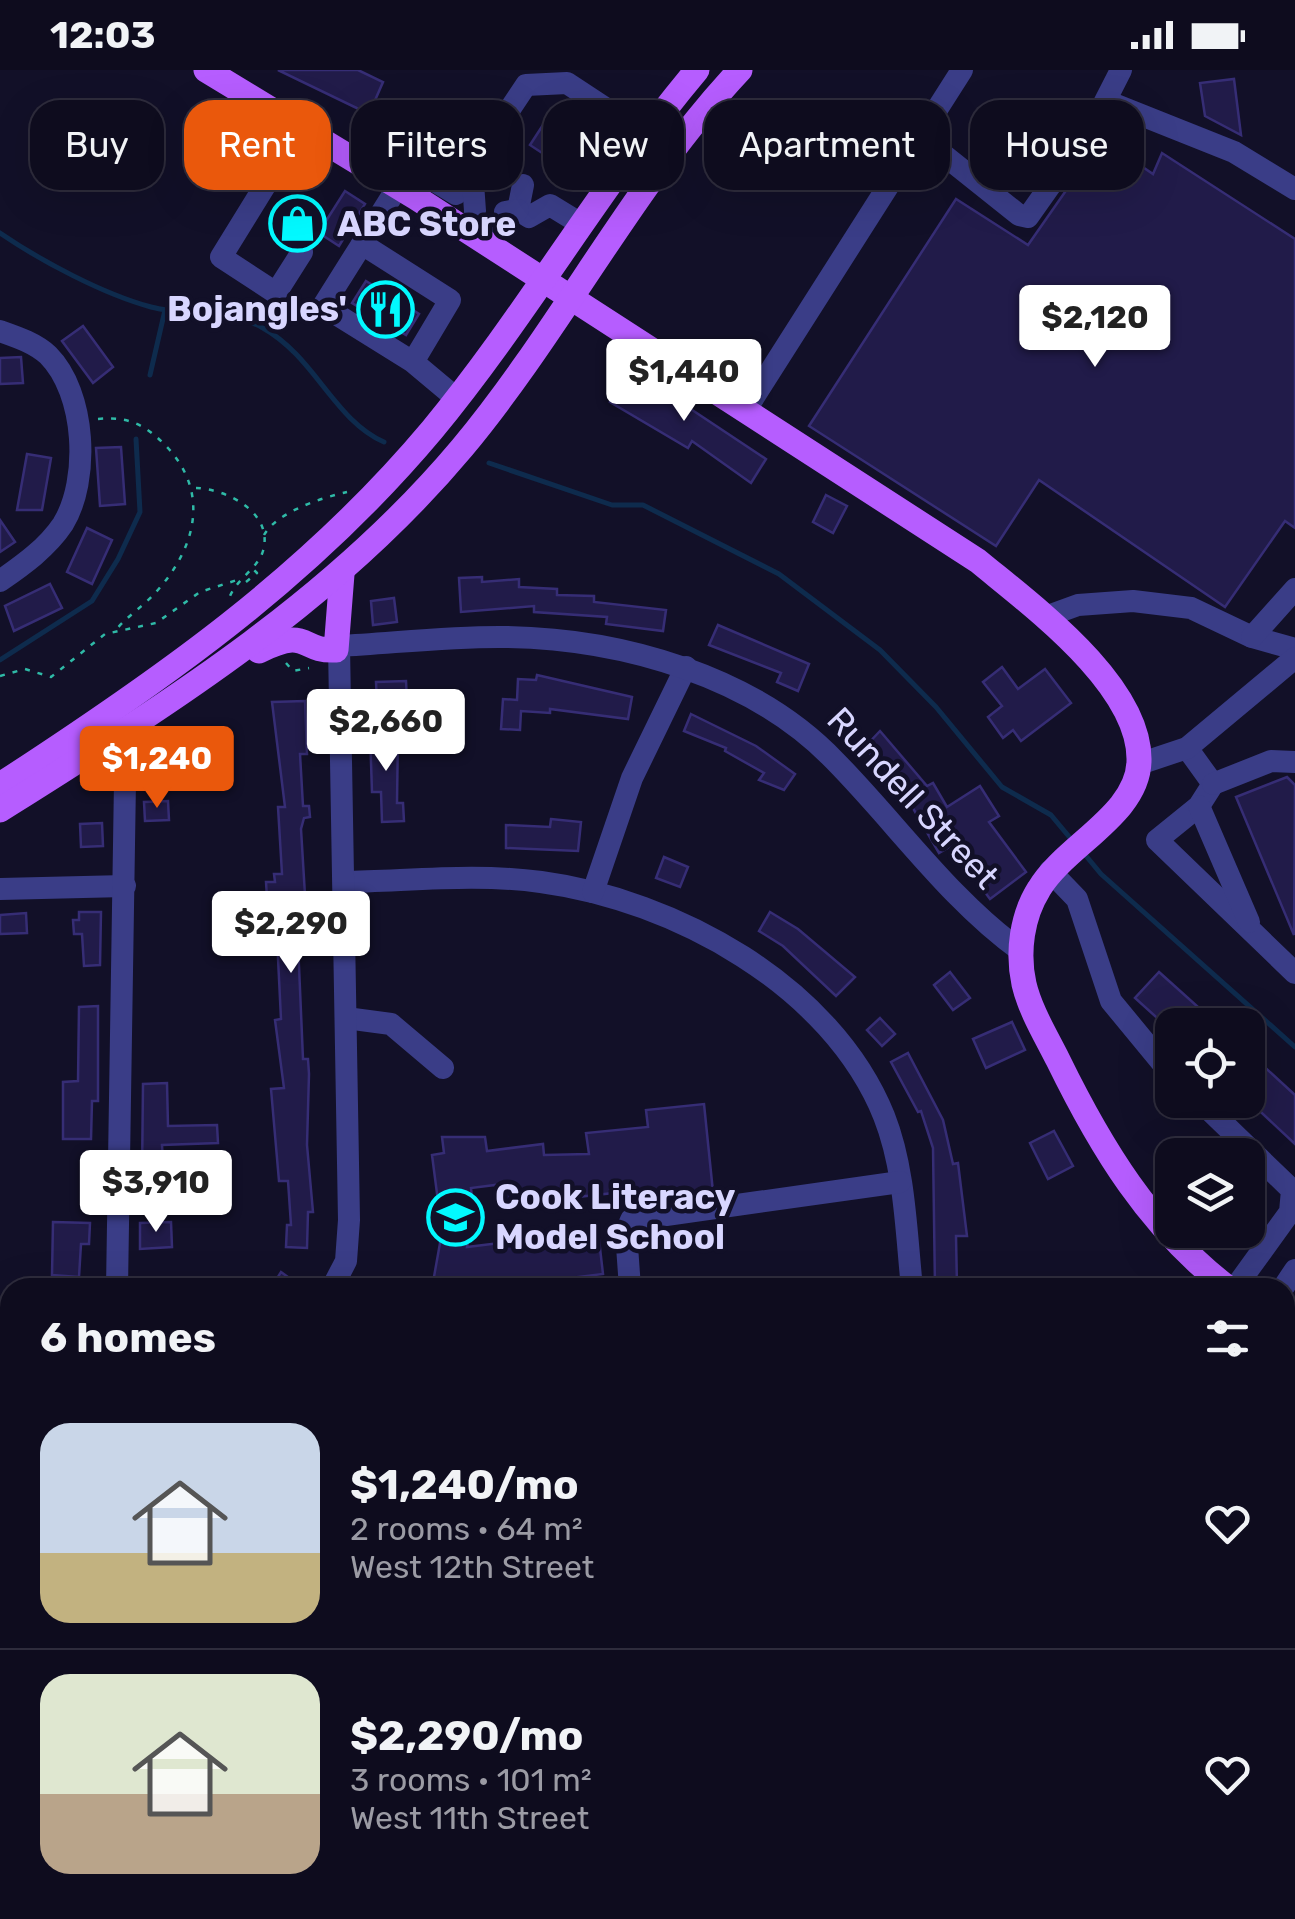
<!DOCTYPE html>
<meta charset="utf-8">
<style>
body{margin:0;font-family:Rubik,sans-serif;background:#1c1a2b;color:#f1f3f6;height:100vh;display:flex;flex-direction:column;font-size:38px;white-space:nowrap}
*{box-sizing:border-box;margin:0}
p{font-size:32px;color:#9b9ba4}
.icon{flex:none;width:55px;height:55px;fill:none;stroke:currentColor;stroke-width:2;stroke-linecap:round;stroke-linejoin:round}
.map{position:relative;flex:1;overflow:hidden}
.details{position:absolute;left:0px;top:1208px;width:1295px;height:642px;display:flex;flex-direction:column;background:#0e0c1e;border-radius:30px 30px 0 0;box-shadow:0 10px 40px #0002,0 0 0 2px #2e2c3c}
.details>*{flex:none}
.hud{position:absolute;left:30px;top:30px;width:1235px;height:90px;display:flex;gap:20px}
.controls{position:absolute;left:1155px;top:938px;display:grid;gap:20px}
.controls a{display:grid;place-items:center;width:110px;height:110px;border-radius:20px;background:#0e0c1e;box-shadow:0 10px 40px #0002,0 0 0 2px #2e2c3c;font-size:50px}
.price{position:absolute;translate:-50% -85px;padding:0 22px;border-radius:10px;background:#fff;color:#222;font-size:32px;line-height:65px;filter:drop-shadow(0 2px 5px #0008)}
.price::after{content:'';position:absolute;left:50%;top:60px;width:30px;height:22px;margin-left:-15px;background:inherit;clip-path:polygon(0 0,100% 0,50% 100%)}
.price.active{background:#ea580c;color:#fff}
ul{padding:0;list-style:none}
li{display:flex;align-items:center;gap:30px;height:250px;padding:0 40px}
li+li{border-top:2px solid #2e2c3c}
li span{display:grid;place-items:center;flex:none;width:280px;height:200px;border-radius:30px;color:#555}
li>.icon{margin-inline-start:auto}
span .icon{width:120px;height:120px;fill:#fffc;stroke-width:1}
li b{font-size:42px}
h2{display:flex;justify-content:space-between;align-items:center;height:120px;padding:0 40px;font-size:42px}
.tag{padding:0 35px;border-radius:30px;background:#0e0c1e;box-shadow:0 10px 40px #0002,0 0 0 2px #2e2c3c;font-size:35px;line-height:90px}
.tag.active{background:#ea580c;color:#fff}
.status{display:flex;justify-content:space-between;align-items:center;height:70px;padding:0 50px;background:#0e0c1e;direction:ltr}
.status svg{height:28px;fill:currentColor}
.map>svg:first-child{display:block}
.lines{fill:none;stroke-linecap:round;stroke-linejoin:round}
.stream{stroke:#0e2b4d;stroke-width:5}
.building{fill:#211b49;stroke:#362d75;stroke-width:2.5}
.path{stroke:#2fbaa7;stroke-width:2.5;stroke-dasharray:5 8;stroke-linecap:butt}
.minor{stroke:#3a3d87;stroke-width:22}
.major{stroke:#b65dff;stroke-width:25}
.labels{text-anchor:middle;stroke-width:9;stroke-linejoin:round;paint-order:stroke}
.poi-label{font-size:35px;font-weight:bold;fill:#d8d6ff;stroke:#121028;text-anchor:start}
.street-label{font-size:35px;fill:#d8d6ff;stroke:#121028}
</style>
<div class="status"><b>12:03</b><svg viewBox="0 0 49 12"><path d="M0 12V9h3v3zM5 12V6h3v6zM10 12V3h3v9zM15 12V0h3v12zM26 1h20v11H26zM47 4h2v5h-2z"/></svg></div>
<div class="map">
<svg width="1295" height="1849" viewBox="0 0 1295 1849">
<rect width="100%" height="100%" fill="#121028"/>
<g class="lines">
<g class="stream">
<path d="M 0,163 C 41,191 103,224 151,237 C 185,246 232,240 263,258 C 315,287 334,350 384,372"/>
<path d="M 150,305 L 165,240"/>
<path d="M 489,393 L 612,435 L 643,435 L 779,504 L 880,580 L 936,637 L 1002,717 L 1051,745 L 1071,769"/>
<path d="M 0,590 L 92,531 L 118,489 L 140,442 L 136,369"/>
<path d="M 1082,781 L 1101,804 L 1295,977"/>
</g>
</g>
<g class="building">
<path d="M 278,0 L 358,0 L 383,12 L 369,44 Z"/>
<path d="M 1234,9 L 1241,65 L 1205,46 L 1200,13 Z"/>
<path d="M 554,38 L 604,71 L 580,108 L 530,75 Z"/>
<path d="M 419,51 L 460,78 L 449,95 L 440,96 L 404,74 Z"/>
<path d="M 1102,69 L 1153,104 L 1162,83 L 1295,169 L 1295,458 L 1285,451 L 1225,537 L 1039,410 L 996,476 L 809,356 L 956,129 L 1028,175 Z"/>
<path d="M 345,121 L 365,134 L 339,176 L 319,163 L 315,170 L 310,166 L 293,171 L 272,158 L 290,129 L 326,151 Z"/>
<path d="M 366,211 L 392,227 L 395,222 L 405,228 L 402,233 L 419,244 L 406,265 L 352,233 Z"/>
<path d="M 83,256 L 113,297 L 93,313 L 62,271 Z"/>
<path d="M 21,287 L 23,313 L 0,314 L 0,288 Z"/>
<path d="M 629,298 L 766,389 L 751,413 L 692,371 L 688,378 L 610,332 Z"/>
<path d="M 121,377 L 125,434 L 100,436 L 96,378 Z"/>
<path d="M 27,384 L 51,388 L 42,440 L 17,440 Z"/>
<path d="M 826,425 L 847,436 L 833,463 L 813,452 Z"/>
<path d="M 0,450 L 15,472 L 0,482 Z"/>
<path d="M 87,458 L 112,470 L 92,514 L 67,502 Z"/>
<path d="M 482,507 L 482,512 L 519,509 L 519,517 L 557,519 L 557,525 L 594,526 L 594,532 L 666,540 L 663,561 L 606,554 L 607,547 L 534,542 L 534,536 L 461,542 L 459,508 Z"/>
<path d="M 50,514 L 62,538 L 14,561 L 5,536 Z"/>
<path d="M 394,528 L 397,552 L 373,555 L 371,531 Z"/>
<path d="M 718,555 L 809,594 L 798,621 L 777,612 L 781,603 L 709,575 Z"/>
<path d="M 1002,597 L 1018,619 L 1045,599 L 1071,633 L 1021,671 L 1013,660 L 1003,668 L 988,647 L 1002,636 L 983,612 Z"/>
<path d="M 537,605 L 632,627 L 628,649 L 550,639 L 550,643 L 521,641 L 520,660 L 501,659 L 503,629 L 517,630 L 518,609 L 536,610 Z"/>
<path d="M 406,611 L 407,631 L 377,633 L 376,612 Z"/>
<path d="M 305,631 L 307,684 L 300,684 L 303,736 L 309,736 L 310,747 L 304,748 L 301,759 L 305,825 L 296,826 L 303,989 L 308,989 L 309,1004 L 307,1075 L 313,1142 L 308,1142 L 307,1178 L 286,1177 L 287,1155 L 291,1155 L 288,1111 L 279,1111 L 271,1019 L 284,1018 L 275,950 L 281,949 L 275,827 L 267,828 L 266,812 L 275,812 L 274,804 L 282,804 L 278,737 L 285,737 L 272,632 Z"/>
<path d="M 691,644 L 756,676 L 795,704 L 784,720 L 759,710 L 764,703 L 725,681 L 726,678 L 684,661 Z"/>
<path d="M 398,661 L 397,733 L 403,733 L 404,751 L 382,752 L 381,722 L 372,722 L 370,662 Z"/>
<path d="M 880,661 L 927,716 L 933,713 L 947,737 L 980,716 L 999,746 L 989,752 L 1026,802 L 990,829 L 951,776 L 939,783 L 907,728 L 912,725 L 864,678 Z"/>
<path d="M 1287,707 L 1295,715 L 1294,865 L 1236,727 Z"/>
<path d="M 168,731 L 169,750 L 145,751 L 144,732 Z"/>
<path d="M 551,749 L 581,752 L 578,781 L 506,778 L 506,755 L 550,757 Z"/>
<path d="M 102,753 L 103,776 L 81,777 L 80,754 Z"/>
<path d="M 664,787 L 688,797 L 680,817 L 656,808 Z"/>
<path d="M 79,842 L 101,842 L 100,895 L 84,896 L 82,864 L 74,864 L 73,850 L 79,850 Z"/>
<path d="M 770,842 L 798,859 L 855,907 L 836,926 L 783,876 L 759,861 Z"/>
<path d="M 26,843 L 27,863 L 0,864 L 0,845 Z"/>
<path d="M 950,902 L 970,928 L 953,940 L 934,915 Z"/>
<path d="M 1159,902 L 1218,955 L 1165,955 L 1135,928 Z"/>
<path d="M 98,936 L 98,1031 L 92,1031 L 91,1069 L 63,1069 L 63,1012 L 78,1011 L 79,937 Z"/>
<path d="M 880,948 L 895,964 L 882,976 L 867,960 Z"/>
<path d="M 1012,952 L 1025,980 L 986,998 L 973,969 Z"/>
<path d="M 908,983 L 943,1050 L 953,1094 L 958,1093 L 967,1166 L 956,1166 L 957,1217 L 935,1218 L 933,1078 L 921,1041 L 918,1042 L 891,992 Z"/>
<path d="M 1258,991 L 1295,1025 L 1295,1074 L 1248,1030 L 1248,1002 Z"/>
<path d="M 167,1013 L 168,1056 L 217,1055 L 218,1073 L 162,1075 L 164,1106 L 142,1107 L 143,1014 Z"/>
<path d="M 704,1034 L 713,1122 L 651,1128 L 650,1119 L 505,1135 L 503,1123 L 496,1124 L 495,1115 L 471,1118 L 473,1138 L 467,1177 L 598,1161 L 603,1204 L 491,1218 L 432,1218 L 442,1162 L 432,1085 L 444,1083 L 442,1067 L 485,1067 L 487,1081 L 543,1074 L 544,1085 L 589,1084 L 586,1063 L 648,1057 L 646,1040 Z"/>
<path d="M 1054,1061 L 1073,1096 L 1048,1109 L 1030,1073 Z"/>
<path d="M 53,1152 L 90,1153 L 89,1174 L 81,1174 L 79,1207 L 52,1205 Z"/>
<path d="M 171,1152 L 172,1177 L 140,1179 L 140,1153 Z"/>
<path d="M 281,1202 L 303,1218 L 271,1218 Z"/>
</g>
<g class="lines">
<g class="path">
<path d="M 98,349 C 129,346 146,355 167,377 C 210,423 196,478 156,522 C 144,536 127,546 116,560"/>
<path d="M 196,418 C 227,419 274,443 263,481 C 258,498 237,509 230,526"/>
<path d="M 264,465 C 277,442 321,428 347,422"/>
<path d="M 246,512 L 257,503 L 252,498"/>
<path d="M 286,593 L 293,601 L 309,598"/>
<path d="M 0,606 L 25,599 L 51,607 L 105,564 L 156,553 L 200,522 L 237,510"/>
</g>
<g class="minor">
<path d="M 1106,31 L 1234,82 L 1295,119"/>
<path d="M 300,59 L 221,187 L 276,223 L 302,182"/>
<path d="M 496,60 L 526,15 L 567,13 L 646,65"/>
<path d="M 920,66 L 1019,145 L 1028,147 L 1093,55 L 1121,0"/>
<path d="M 382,79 L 456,124 L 467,109 L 473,113"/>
<path d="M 373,92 L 407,40"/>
<path d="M 523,115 L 518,140 L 529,147 L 550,135 L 581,154"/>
<path d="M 475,141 L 473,113 L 500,101"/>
<path d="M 497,155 L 518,140 L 505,142"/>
<path d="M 362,174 L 397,118"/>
<path d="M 0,261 C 17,267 35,273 48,285 C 86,323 90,410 63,454 C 47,478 23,495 0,511"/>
<path d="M 413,292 L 450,230 L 362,174 L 323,236 L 413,292 L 456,328"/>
<path d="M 745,341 L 962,0"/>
<path d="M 1045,547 L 1078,535 L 1133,531 L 1191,538 L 1252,567 L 1295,579"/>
<path d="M 1252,567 L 1295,519"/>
<path d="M 1187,678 L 1213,714 L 1199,736 L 1157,770 L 1295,903"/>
<path d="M 1139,694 L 1187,678 L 1295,588"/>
<path d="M 1213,714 L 1271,691 L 1295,692"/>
<path d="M 1199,736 L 1249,852"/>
<path d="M 1050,801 L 1077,829 L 1111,931 L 1172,1005"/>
<path d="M 344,812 C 408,811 477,803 541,812 C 675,830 831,915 884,1046 C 905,1099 906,1161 912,1218"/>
<path d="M 0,819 L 125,816"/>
<path d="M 593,822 L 632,708 L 686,597"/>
<path d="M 346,948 L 391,954 L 443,998"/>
<path d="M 1199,1030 L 1292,1120 L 1290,1142 L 1235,1218"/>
<path d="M 117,1218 L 125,711"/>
<path d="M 332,1218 L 346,1191 L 349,1150 L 339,576 C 395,573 452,566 507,567 C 622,569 754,606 835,691 C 897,754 950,830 1021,881"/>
<path d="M 630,1218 L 626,1162 L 631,1150 L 900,1112"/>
<path d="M 1283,1218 L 1295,1200"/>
<path d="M 1285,1334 L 1295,1331"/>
<path d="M 0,1483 L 10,1482"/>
<path d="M 411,1840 L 412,1849"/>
<path d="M 684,1840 L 687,1849"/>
</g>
<g class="major">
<path d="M 206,0 L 415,127 L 978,491 C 1031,535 1141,615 1139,691 C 1138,745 1065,775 1039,819 C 1022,846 1017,882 1024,914 C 1030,940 1046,966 1058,990 C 1101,1078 1149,1157 1228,1218"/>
<path d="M 259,581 C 310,556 299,582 336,580 L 342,504"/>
<path d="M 0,715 C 160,611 308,508 432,360 C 527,245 601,114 697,0"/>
<path d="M 0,740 C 168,634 333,532 462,378 C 562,258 633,114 740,0"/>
<path d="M 1285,1257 L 1295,1263"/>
</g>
</g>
<defs>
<symbol id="shop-ring" viewBox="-11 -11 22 22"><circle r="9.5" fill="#121028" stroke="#02f9ff" stroke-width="1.5"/><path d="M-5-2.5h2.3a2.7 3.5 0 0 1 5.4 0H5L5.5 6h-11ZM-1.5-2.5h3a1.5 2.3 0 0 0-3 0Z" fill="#02f9ff"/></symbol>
<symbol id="restaurant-ring" viewBox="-11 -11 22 22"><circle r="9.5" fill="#121028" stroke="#02f9ff" stroke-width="1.5"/><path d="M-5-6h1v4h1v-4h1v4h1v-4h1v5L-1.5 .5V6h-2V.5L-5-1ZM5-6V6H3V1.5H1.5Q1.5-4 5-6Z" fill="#02f9ff"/></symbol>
<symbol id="school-ring" viewBox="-11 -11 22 22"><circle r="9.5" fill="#121028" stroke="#02f9ff" stroke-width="1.5"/><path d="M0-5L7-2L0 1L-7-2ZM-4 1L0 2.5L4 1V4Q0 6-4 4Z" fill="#02f9ff"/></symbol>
</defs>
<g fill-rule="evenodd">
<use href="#shop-ring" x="266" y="122" width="63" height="63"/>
<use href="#restaurant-ring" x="354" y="208" width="63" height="63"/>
<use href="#school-ring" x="424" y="1116" width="63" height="63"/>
</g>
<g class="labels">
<g class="poi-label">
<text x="337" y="166">ABC Store</text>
<text x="347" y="251" text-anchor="end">Bojangles'</text>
<text x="495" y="1139">Cook Literacy<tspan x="495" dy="40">Model School</tspan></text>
</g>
<g class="street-label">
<text transform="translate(913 728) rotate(47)" y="12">Rundell Street</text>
</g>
</g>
</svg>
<div class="controls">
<a><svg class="icon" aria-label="locate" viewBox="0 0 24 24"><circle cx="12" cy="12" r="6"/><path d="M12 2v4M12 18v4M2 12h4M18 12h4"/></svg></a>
<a><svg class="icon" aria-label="layers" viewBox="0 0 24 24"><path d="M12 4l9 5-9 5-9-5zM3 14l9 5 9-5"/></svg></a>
</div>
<b class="price" style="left:1095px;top:300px">$2,120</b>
<b class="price" style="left:684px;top:354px">$1,440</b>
<b class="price" style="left:386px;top:704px">$2,660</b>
<b class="price active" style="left:157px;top:741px">$1,240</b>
<b class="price" style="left:291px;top:906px">$2,290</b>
<b class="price" style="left:156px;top:1165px">$3,910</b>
<div class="hud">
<a class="tag">Buy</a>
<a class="tag active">Rent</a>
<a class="tag">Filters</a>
<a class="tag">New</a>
<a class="tag">Apartment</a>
<a class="tag">House</a>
</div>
<section class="details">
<h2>6 homes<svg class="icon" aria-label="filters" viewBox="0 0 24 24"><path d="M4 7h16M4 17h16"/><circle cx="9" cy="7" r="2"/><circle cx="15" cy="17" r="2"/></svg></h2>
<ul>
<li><span style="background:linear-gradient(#c9d6e8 65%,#c2b280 0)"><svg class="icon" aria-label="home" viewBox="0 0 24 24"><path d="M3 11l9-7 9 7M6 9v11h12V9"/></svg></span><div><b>$1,240/mo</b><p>2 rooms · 64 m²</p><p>West 12th Street</p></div><svg class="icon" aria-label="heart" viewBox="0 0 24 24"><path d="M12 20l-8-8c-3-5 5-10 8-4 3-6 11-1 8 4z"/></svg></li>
<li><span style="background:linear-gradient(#dfe7d0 60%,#b9a48a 0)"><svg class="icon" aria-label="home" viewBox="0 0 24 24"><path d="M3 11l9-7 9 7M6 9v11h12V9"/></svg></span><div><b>$2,290/mo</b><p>3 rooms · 101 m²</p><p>West 11th Street</p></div><svg class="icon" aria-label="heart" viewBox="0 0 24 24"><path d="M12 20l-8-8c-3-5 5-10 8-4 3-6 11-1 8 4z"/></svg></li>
</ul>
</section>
</div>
